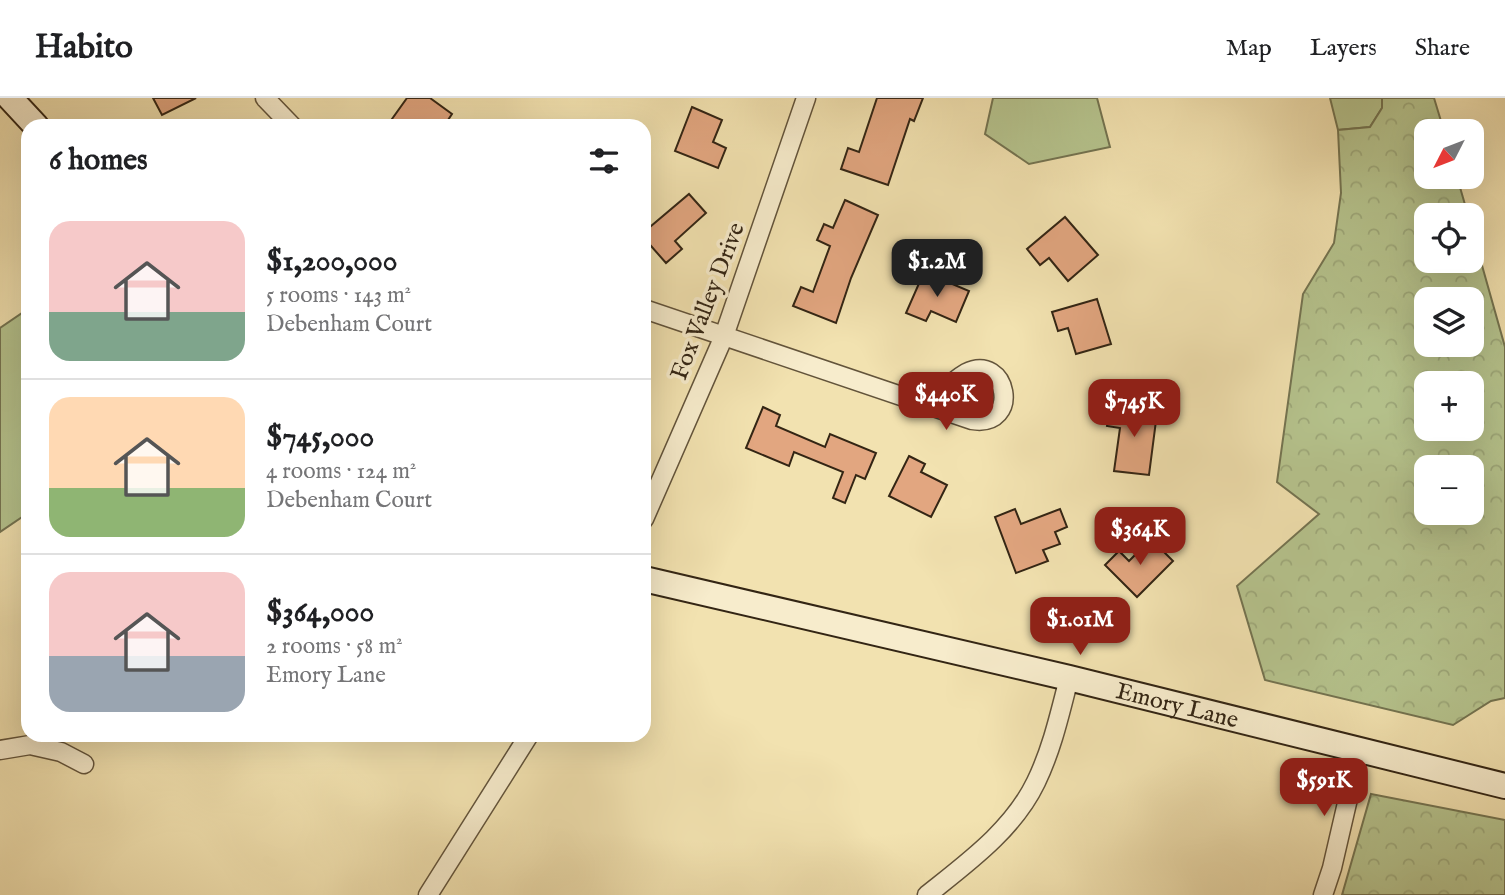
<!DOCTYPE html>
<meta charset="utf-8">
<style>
body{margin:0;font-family:"IM FELL English",serif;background:#f2f2f2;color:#202124;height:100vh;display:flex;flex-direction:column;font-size:26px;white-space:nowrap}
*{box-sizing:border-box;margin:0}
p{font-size:23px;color:#757577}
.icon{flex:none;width:38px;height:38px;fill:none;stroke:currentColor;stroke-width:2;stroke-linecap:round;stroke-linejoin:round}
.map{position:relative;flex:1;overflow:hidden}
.sheet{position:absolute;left:21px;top:21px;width:630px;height:623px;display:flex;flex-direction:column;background:#fff;border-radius:21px;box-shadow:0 7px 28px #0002}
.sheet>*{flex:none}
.needle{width:46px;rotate:228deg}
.tools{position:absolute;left:1414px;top:21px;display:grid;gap:14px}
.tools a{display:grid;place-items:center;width:70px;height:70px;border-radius:14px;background:#fff;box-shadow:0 7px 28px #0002;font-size:35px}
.price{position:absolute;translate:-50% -60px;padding:0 16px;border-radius:14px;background:#8f2418;color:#fff;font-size:23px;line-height:46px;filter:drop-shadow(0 2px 4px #0008)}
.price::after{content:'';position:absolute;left:50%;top:42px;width:21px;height:16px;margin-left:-10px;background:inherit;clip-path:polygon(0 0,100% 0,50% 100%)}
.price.selected{background:#222;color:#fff}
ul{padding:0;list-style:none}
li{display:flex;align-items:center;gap:21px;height:175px;padding:0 28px}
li+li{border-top:2px solid #e0e0e0}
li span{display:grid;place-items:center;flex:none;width:196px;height:140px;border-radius:21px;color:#555}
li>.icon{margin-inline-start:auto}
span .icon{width:84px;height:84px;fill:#fffc;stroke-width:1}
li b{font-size:30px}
h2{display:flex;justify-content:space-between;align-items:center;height:84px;padding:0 28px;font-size:30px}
header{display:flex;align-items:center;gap:42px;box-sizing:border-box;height:98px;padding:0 35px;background:#fff;border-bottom:2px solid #e0e0e0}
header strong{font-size:33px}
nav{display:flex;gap:38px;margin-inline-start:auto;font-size:24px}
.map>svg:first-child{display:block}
.grass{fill:#b6c48e;stroke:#747451;stroke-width:2}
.forest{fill:url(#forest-crowns);stroke:#747451;stroke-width:2;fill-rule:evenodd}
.building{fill:#e2a680;stroke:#332514;stroke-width:2}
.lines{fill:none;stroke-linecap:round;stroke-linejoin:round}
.street-casing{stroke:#63543b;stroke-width:21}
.secondary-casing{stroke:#332514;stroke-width:28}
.street{stroke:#f7eccc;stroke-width:18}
.secondary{stroke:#f7eccc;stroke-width:24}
.labels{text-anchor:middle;stroke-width:7;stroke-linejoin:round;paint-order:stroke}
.street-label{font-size:24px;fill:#332514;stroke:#f7eccc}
</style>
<header>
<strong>Habito</strong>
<nav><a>Map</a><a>Layers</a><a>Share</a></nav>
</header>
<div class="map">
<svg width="1505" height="797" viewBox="0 0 1505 797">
<defs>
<pattern id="forest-crowns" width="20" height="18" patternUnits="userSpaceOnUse" patternTransform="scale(1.75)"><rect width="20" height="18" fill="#b6c48e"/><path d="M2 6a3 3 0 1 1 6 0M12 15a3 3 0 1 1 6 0" fill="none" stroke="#9da87a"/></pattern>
</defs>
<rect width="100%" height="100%" fill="#f2e2b0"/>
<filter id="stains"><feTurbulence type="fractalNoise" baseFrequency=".00286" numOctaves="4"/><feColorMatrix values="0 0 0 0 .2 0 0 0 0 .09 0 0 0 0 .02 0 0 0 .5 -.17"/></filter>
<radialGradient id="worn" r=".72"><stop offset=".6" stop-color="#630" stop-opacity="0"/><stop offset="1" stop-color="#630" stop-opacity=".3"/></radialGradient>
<g class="grass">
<path d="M 993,0 L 1097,0 L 1110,49 L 1029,66 L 985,36 Z"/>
<path d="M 1330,0 L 1382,0 L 1382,10 L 1370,29 L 1338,32 Z"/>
<path d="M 28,211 L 28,415 L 0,434 L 0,230 Z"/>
</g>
<g class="forest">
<path d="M 1382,0 L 1434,0 L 1444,33 L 1426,33 L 1426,79 L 1457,79 L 1468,117 L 1426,117 L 1426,163 L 1472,163 L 1472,132 L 1505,249 L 1505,600 L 1491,603 L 1453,627 L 1265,582 L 1237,488 L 1319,416 L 1277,384 L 1303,196 L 1334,145 L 1341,95 L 1338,32 L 1370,29 L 1382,10 ZM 1426,201 L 1472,201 L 1472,247 L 1426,247 ZM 1426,285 L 1472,285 L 1472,331 L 1426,331 ZM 1426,369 L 1472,369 L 1472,415 L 1426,415 Z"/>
<path d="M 1371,696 L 1505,722 L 1505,797 L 1342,797 Z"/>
</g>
<g class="building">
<path d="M 153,0 L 196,0 L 162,17 Z"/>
<path d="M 407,0 L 430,0 L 452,16 L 444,28 L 387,28 Z"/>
<path d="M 877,0 L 923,0 L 914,23 L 910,21 L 888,87 L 841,71 L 848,50 L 859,54 Z"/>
<path d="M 692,9 L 722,22 L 713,44 L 726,50 L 718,70 L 675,53 Z"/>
<path d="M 689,96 L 706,115 L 675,143 L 682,151 L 666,165 L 644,140 L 644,134 Z"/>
<path d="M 845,102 L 878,117 L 851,180 L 836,225 L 793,208 L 801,189 L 813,194 L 830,148 L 817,142 L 824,126 L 833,130 Z"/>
<path d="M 1065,119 L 1098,157 L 1068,183 L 1049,160 L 1040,167 L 1027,151 Z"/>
<path d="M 924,174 L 969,193 L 956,224 L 931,213 L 926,223 L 906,215 Z"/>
<path d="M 1097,201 L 1111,246 L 1076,256 L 1068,230 L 1058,233 L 1052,214 Z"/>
<path d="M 763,309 L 780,317 L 776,328 L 825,349 L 830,336 L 876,355 L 865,381 L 856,377 L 845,405 L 833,400 L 843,374 L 794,354 L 789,368 L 746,350 Z"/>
<path d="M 1110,309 L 1157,315 L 1149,377 L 1114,373 L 1120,330 L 1107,328 Z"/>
<path d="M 909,358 L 925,366 L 921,374 L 947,387 L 931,419 L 889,398 Z"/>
<path d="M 1015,411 L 1021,426 L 1060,411 L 1067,429 L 1055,434 L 1060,446 L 1043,452 L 1048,463 L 1016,475 L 995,419 Z"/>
<path d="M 1151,441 L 1173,463 L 1137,499 L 1105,467 L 1119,453 L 1129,463 Z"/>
</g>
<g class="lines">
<defs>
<g id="street">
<path d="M 265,0 L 292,28"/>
<path d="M 644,211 L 972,322 C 1022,330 1007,254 966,275 C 952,283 939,297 927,307"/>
<path d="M 644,421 L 724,238 L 806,0"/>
<path d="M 0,652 L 30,647 L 61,654 L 84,666"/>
<path d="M 428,797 L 529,637"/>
<path d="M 927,797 C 967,765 1013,732 1036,684 C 1052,651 1060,615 1069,580"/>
<path d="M 1323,797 L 1332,770 L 1359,653"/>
</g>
<g id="secondary">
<path d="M 10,0 L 36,28"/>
<path id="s1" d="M 644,481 L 1069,580 L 1505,688"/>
</g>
</defs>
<use href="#street" class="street-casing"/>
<use href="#secondary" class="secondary-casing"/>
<use href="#street" class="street"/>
<use href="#secondary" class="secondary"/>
</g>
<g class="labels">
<g class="street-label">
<text transform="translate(707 203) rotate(-69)" y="8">Fox Valley Drive</text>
<text dy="8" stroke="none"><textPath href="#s1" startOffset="548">Emory Lane</textPath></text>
</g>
</g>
<rect width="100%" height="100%" filter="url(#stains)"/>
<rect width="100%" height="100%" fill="url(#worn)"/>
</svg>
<div class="tools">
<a><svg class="needle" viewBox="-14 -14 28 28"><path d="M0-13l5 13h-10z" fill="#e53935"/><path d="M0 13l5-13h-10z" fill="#757577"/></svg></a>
<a><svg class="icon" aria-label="locate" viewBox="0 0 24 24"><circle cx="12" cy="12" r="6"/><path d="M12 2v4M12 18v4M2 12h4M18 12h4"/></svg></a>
<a><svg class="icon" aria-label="layers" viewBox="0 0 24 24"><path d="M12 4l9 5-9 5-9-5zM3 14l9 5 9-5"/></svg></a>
<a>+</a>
<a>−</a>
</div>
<b class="price selected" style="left:937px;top:201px">$1.2M</b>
<b class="price" style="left:946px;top:334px">$440K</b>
<b class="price" style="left:1134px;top:341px">$745K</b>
<b class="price" style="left:1140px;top:469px">$364K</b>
<b class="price" style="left:1080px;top:559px">$1.01M</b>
<b class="price" style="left:1324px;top:720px">$591K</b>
<section class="sheet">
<h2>6 homes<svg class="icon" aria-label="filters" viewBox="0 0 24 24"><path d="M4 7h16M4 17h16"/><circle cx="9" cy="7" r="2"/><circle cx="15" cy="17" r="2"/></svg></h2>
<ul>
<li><span style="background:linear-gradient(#f6c9c9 65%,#7fa58c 0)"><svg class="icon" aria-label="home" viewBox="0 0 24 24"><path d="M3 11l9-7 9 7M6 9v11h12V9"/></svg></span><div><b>$1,200,000</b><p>5 rooms · 143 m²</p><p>Debenham Court</p></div></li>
<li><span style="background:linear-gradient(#ffd9b3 65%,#8fb573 0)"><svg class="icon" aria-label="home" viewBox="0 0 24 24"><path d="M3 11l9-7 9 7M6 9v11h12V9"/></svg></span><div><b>$745,000</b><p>4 rooms · 124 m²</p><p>Debenham Court</p></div></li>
<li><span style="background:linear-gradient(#f6c9c9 60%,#9aa5b1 0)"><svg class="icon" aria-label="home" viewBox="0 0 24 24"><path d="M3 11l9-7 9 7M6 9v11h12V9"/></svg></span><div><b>$364,000</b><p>2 rooms · 58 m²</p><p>Emory Lane</p></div></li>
</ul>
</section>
</div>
